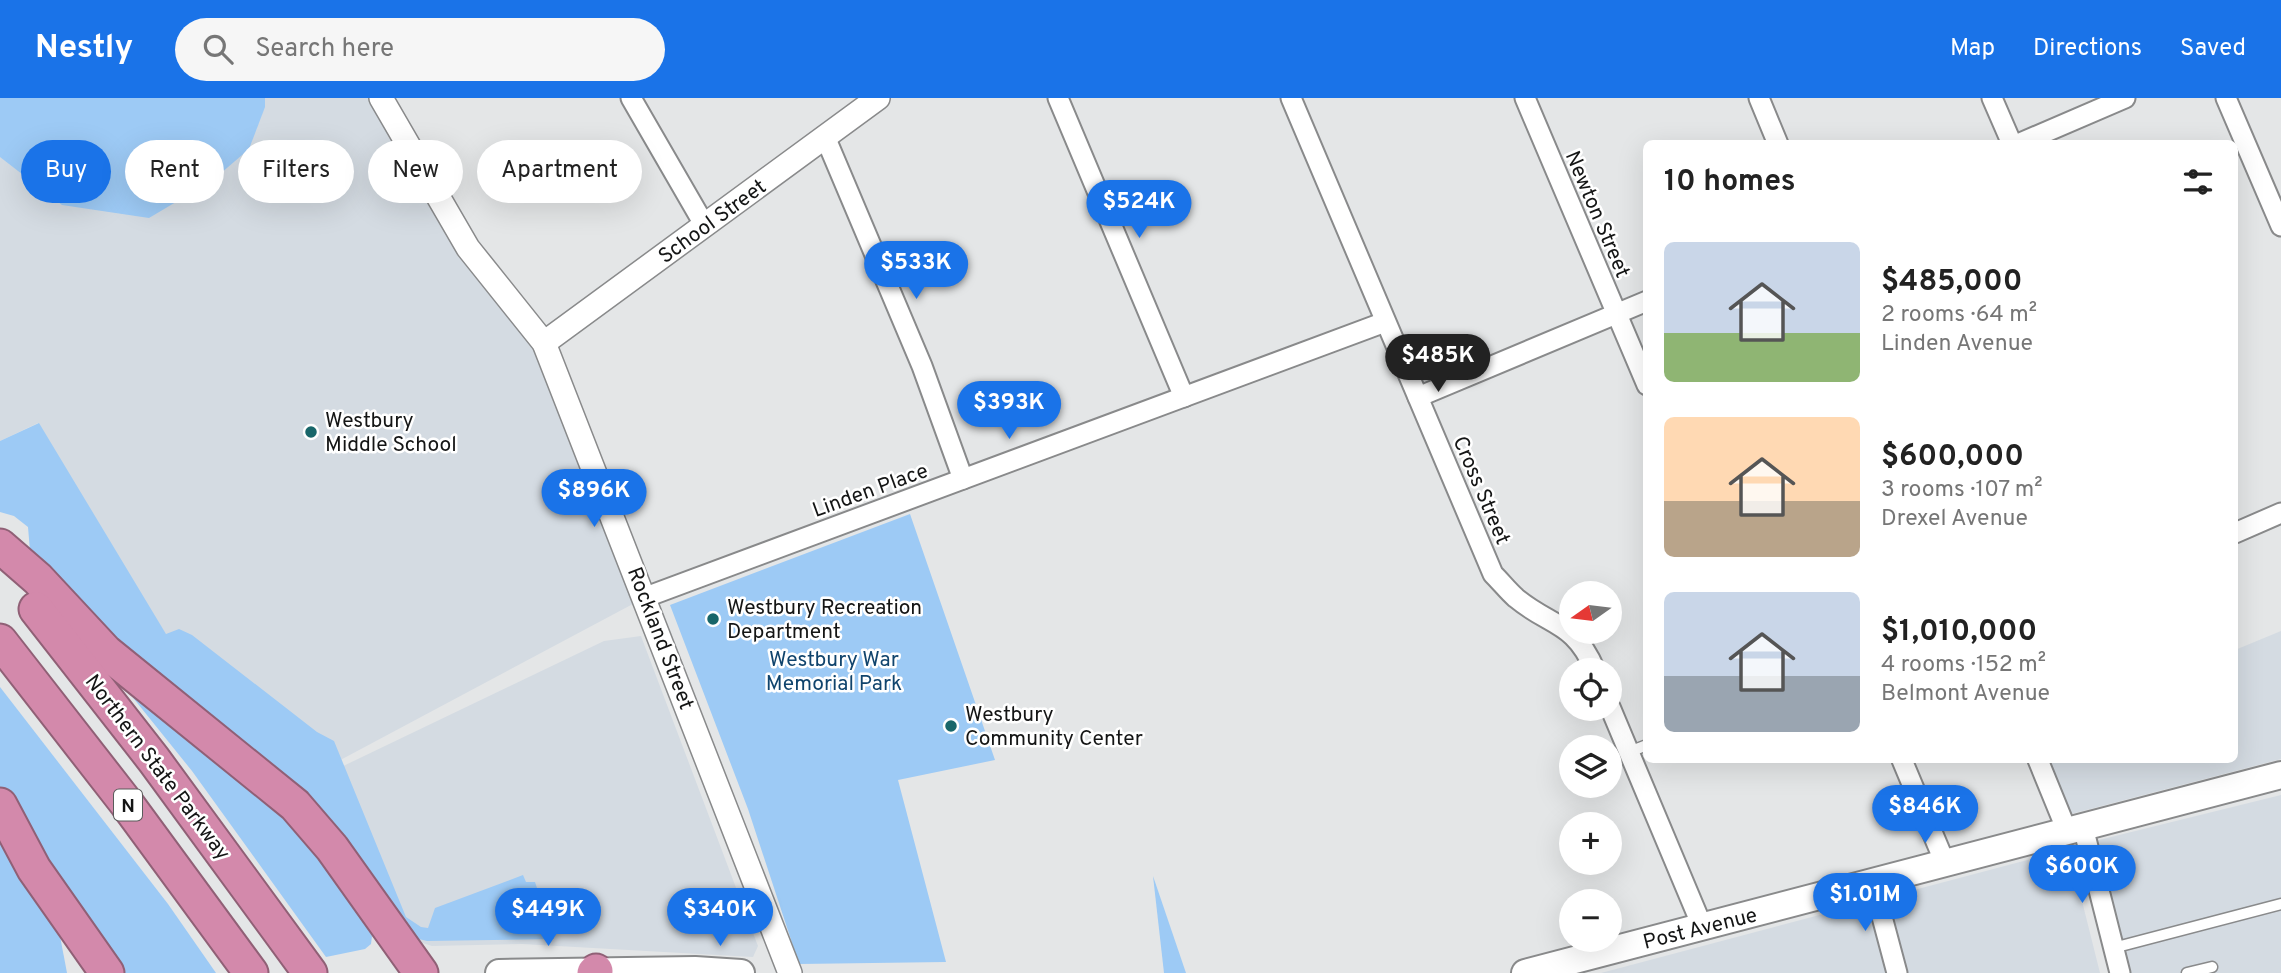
<!DOCTYPE html>
<meta charset="utf-8">
<style>
body{margin:0;font-family:Overpass,sans-serif;background:#f6f6f6;color:#222;height:100vh;display:flex;flex-direction:column;font-size:26px;white-space:nowrap}
*{box-sizing:border-box;margin:0}
p{font-size:23px;color:#767676}
.icon{flex:none;width:38px;height:38px;fill:none;stroke:currentColor;stroke-width:2;stroke-linecap:round;stroke-linejoin:round}
.map{position:relative;flex:1;overflow:hidden}
.side{position:absolute;left:1643px;top:42px;width:595px;height:623px;display:flex;flex-direction:column;background:#fff;border-radius:10px;box-shadow:0 7px 28px #0002}
.side>*{flex:none}
.banner{position:absolute;left:21px;top:42px;width:665px;height:63px;display:flex;gap:14px}
.needle{width:46px;rotate:256deg}
.tools{position:absolute;left:1559px;top:483px;display:grid;gap:14px}
.tools a{display:grid;place-items:center;width:63px;height:63px;border-radius:50%;background:#fff;box-shadow:0 7px 28px #0002;font-size:35px}
.price{position:absolute;translate:-50% -60px;padding:0 16px;border-radius:24px;background:#1a73e8;color:#fff;font-size:23px;line-height:46px;filter:drop-shadow(0 2px 4px #0008)}
.price::after{content:'';position:absolute;left:50%;top:42px;width:21px;height:16px;margin-left:-10px;background:inherit;clip-path:polygon(0 0,100% 0,50% 100%)}
.price.current{background:#222;color:#fff}
ul{padding:0;list-style:none}
li{display:flex;align-items:center;gap:21px;height:175px;padding:0 21px}
li span{display:grid;place-items:center;flex:none;width:196px;height:140px;border-radius:10px;color:#555}
li>.icon{margin-inline-start:auto}
span .icon{width:84px;height:84px;fill:#fffc;stroke-width:1}
li b{font-size:30px}
h2{display:flex;justify-content:space-between;align-items:center;height:84px;padding:0 21px;font-size:30px}
.tag{padding:0 24px;border-radius:32px;background:#fff;box-shadow:0 7px 28px #0002;font-size:24px;line-height:63px}
.tag.current{background:#1a73e8;color:#fff}
header{display:flex;align-items:center;gap:42px;box-sizing:border-box;height:98px;padding:0 35px;background:#1a73e8;color:#fff}
header strong{font-size:33px}
nav{display:flex;gap:38px;margin-inline-start:auto;font-size:24px}
.search{width:490px;height:63px;background:#f6f6f6;display:flex;align-items:center;gap:18px;box-sizing:border-box;padding:0 24px;border-radius:38px;color:#767676;font-size:26px}
.map>svg:first-child{display:block}
.built{fill:#d4dbe2}
.green{fill:#9dcaf5}
.lines{fill:none;stroke-linecap:round;stroke-linejoin:round}
.service-casing{stroke:#898a8b;stroke-width:13}
.minor-casing{stroke:#898a8b;stroke-width:23}
.tertiary-casing{stroke:#898a8b;stroke-width:26}
.secondary-casing{stroke:#898a8b;stroke-width:30}
.motorway-casing{stroke:#906076;stroke-width:37}
.service{stroke:#fff;stroke-width:10}
.minor{stroke:#fff;stroke-width:19}
.tertiary{stroke:#fff;stroke-width:23}
.secondary{stroke:#fff;stroke-width:26}
.motorway{stroke:#d389ab;stroke-width:33}
.poi-dot{fill:#18666a;stroke:#fff;stroke-width:2.5}
.labels{text-anchor:middle;stroke-width:5;stroke-linejoin:round;paint-order:stroke}
.shield{fill:#fff;stroke:#5a5b5b;stroke-width:2}
.shield-label{font-size:19px;font-weight:bold;fill:#141515}
.street-label{font-size:21px;fill:#141515;stroke:#fff}
.poi-label{font-size:21px;fill:#141515;stroke:#fff;text-anchor:start}
.park-label{font-size:21px;fill:#10446d;stroke:#fff}
</style>
<header>
<strong>Nestly</strong>
<div class="search"><svg class="icon" aria-label="search" viewBox="0 0 24 24"><circle cx="10" cy="10" r="6"/><path d="M15 15l6 6"/></svg>Search here</div>
<nav><a>Map</a><a>Directions</a><a>Saved</a></nav>
</header>
<div class="map">
<svg width="2281" height="875" viewBox="0 0 2281 875">
<rect width="100%" height="100%" fill="#e4e6e7"/>
<g class="built">
<path d="M 0,0 L 381,0 L 544,245 L 646,499 L 331,667 L 205,602 L 38,325 L 0,343 Z"/>
<path d="M 2281,533 L 2281,661 L 2071,716 L 2049,662 L 2235,662 L 2235,552 Z"/>
<path d="M 641,538 L 758,848 L 753,859 L 522,846 L 432,848 L 413,842 L 337,671 L 604,543 Z"/>
<path d="M 2281,697 L 2281,875 L 2127,875 L 2095,743 Z"/>
<path d="M 2069,751 L 2100,875 L 1601,875 Z"/>
</g>
<g class="green">
<path d="M 0,0 L 265,0 L 265,9 L 249,51 L 213,82 L 149,120 L 62,107 L 0,59 Z"/>
<path d="M 39,325 L 166,536 L 179,531 L 192,537 L 317,634 L 334,643 L 406,819 L 421,829 L 428,830 L 435,810 L 523,777 L 526,784 L 535,784 L 554,841 L 427,843 L 411,839 L 104,541 L 30,453 L 28,429 L 14,418 L 0,414 L 0,343 Z"/>
<path d="M 910,416 L 995,662 L 898,682 L 946,864 L 799,866 L 748,711 L 670,507 Z"/>
<path d="M 0,589 L 168,806 L 216,875 L 115,875 L 0,692 Z"/>
<path d="M 130,590 L 285,714 L 355,808 L 372,838 L 371,846 L 365,851 L 326,859 L 192,673 L 130,596 Z"/>
<path d="M 0,738 L 60,838 L 67,875 L 0,875 Z"/>
<path d="M 1153,778 L 1186,875 L 1164,875 Z"/>
</g>
<g class="lines">
<defs>
<g id="service">
<path d="M 1629,654 L 1647,647"/>
<path d="M 2113,850 L 2281,806"/>
<path d="M 2187,875 L 2212,869"/>
</g>
<g id="minor">
<path d="M 631,0 L 705,128"/>
<path d="M 1058,0 L 1184,299"/>
<path d="M 1291,0 L 1493,476 C 1501,484 1508,493 1516,500 C 1551,529 1574,523 1595,572"/>
<path d="M 1525,0 L 1647,287"/>
<path d="M 1759,0 L 1778,46"/>
<path d="M 1992,0 L 2012,46"/>
<path d="M 2226,0 L 2281,128"/>
<path d="M 826,41 L 922,268 L 963,381"/>
<path d="M 2018,46 L 2125,0"/>
<path d="M 1418,299 L 1647,203"/>
<path d="M 2235,435 L 2281,415"/>
<path d="M 646,499 L 1385,224"/>
<path d="M 1610,609 L 1702,828"/>
<path d="M 1902,662 L 1945,765"/>
<path d="M 2038,662 L 2067,733"/>
<path d="M 2083,729 L 2120,875"/>
<path d="M 1873,785 L 1897,875"/>
</g>
<g id="tertiary">
<path d="M 381,0 L 468,150 L 544,245 L 790,875"/>
<path d="M 544,245 L 878,0"/>
</g>
<g id="secondary">
<path d="M 499,875 L 695,872 L 741,875"/>
<path d="M 1525,875 L 2281,677"/>
</g>
<g id="motorway">
<path d="M 0,448 L 38,481 L 106,554 L 295,707 L 332,750 L 421,875"/>
<path d="M 36,511 L 154,662 L 310,875"/>
<path d="M 0,543 L 127,706 L 251,875"/>
<path d="M 0,707 L 34,771 L 107,875"/>
<path d="M 594,875 L 596,873"/>
</g>
</defs>
<use href="#service" class="service-casing"/>
<use href="#minor" class="minor-casing"/>
<use href="#tertiary" class="tertiary-casing"/>
<use href="#secondary" class="secondary-casing"/>
<use href="#motorway" class="motorway-casing"/>
<use href="#service" class="service"/>
<use href="#minor" class="minor"/>
<use href="#tertiary" class="tertiary"/>
<use href="#secondary" class="secondary"/>
<use href="#motorway" class="motorway"/>
</g>
<g class="poi-dot">
<circle cx="311" cy="334" r="7"/>
<circle cx="713" cy="521" r="7"/>
<circle cx="951" cy="628" r="7"/>
</g>
<g class="labels">
<rect class="shield" x="114" y="691.5" width="28" height="31" rx="5"/>
<g class="shield-label">
<text x="128" y="714">N</text>
</g>
<g class="street-label">
<text transform="translate(1598 116) rotate(67)" y="7">Newton Street</text>
<text transform="translate(712 123) rotate(-36)" y="7">School Street</text>
<text transform="translate(870 392) rotate(-20)" y="7">Linden Place</text>
<text transform="translate(1482 392) rotate(67)" y="7">Cross Street</text>
<text transform="translate(661 540) rotate(69)" y="7">Rockland Street</text>
<text transform="translate(158 669) rotate(53)" y="7">Northern State Parkway</text>
<text transform="translate(1700 830) rotate(-14)" y="7">Post Avenue</text>
</g>
<g class="poi-label">
<text x="325" y="329">Westbury<tspan x="325" dy="24">Middle School</tspan></text>
<text x="727" y="516">Westbury Recreation<tspan x="727" dy="24">Department</tspan></text>
<text x="965" y="623">Westbury<tspan x="965" dy="24">Community Center</tspan></text>
</g>
<g class="park-label">
<text x="834" y="568">Westbury War<tspan x="834" dy="24">Memorial Park</tspan></text>
</g>
</g>
</svg>
<div class="tools">
<a><svg class="needle" viewBox="-14 -14 28 28"><path d="M0-13l5 13h-10z" fill="#e53935"/><path d="M0 13l5-13h-10z" fill="#767676"/></svg></a>
<a><svg class="icon" aria-label="locate" viewBox="0 0 24 24"><circle cx="12" cy="12" r="6"/><path d="M12 2v4M12 18v4M2 12h4M18 12h4"/></svg></a>
<a><svg class="icon" aria-label="layers" viewBox="0 0 24 24"><path d="M12 4l9 5-9 5-9-5zM3 14l9 5 9-5"/></svg></a>
<a>+</a>
<a>−</a>
</div>
<b class="price" style="left:1139px;top:142px">$524K</b>
<b class="price" style="left:916px;top:203px">$533K</b>
<b class="price current" style="left:1438px;top:296px">$485K</b>
<b class="price" style="left:1009px;top:343px">$393K</b>
<b class="price" style="left:594px;top:431px">$896K</b>
<b class="price" style="left:1925px;top:747px">$846K</b>
<b class="price" style="left:2082px;top:807px">$600K</b>
<b class="price" style="left:1865px;top:835px">$1.01M</b>
<b class="price" style="left:548px;top:850px">$449K</b>
<b class="price" style="left:720px;top:850px">$340K</b>
<div class="banner">
<a class="tag current">Buy</a>
<a class="tag">Rent</a>
<a class="tag">Filters</a>
<a class="tag">New</a>
<a class="tag">Apartment</a>
</div>
<section class="side">
<h2>10 homes<svg class="icon" aria-label="filters" viewBox="0 0 24 24"><path d="M4 7h16M4 17h16"/><circle cx="9" cy="7" r="2"/><circle cx="15" cy="17" r="2"/></svg></h2>
<ul>
<li><span style="background:linear-gradient(#c9d6e8 65%,#8fb573 0)"><svg class="icon" aria-label="home" viewBox="0 0 24 24"><path d="M3 11l9-7 9 7M6 9v11h12V9"/></svg></span><div><b>$485,000</b><p>2 rooms · 64 m²</p><p>Linden Avenue</p></div></li>
<li><span style="background:linear-gradient(#ffd9b3 60%,#b9a48a 0)"><svg class="icon" aria-label="home" viewBox="0 0 24 24"><path d="M3 11l9-7 9 7M6 9v11h12V9"/></svg></span><div><b>$600,000</b><p>3 rooms · 107 m²</p><p>Drexel Avenue</p></div></li>
<li><span style="background:linear-gradient(#c9d6e8 60%,#9aa5b1 0)"><svg class="icon" aria-label="home" viewBox="0 0 24 24"><path d="M3 11l9-7 9 7M6 9v11h12V9"/></svg></span><div><b>$1,010,000</b><p>4 rooms · 152 m²</p><p>Belmont Avenue</p></div></li>
</ul>
</section>
</div>
